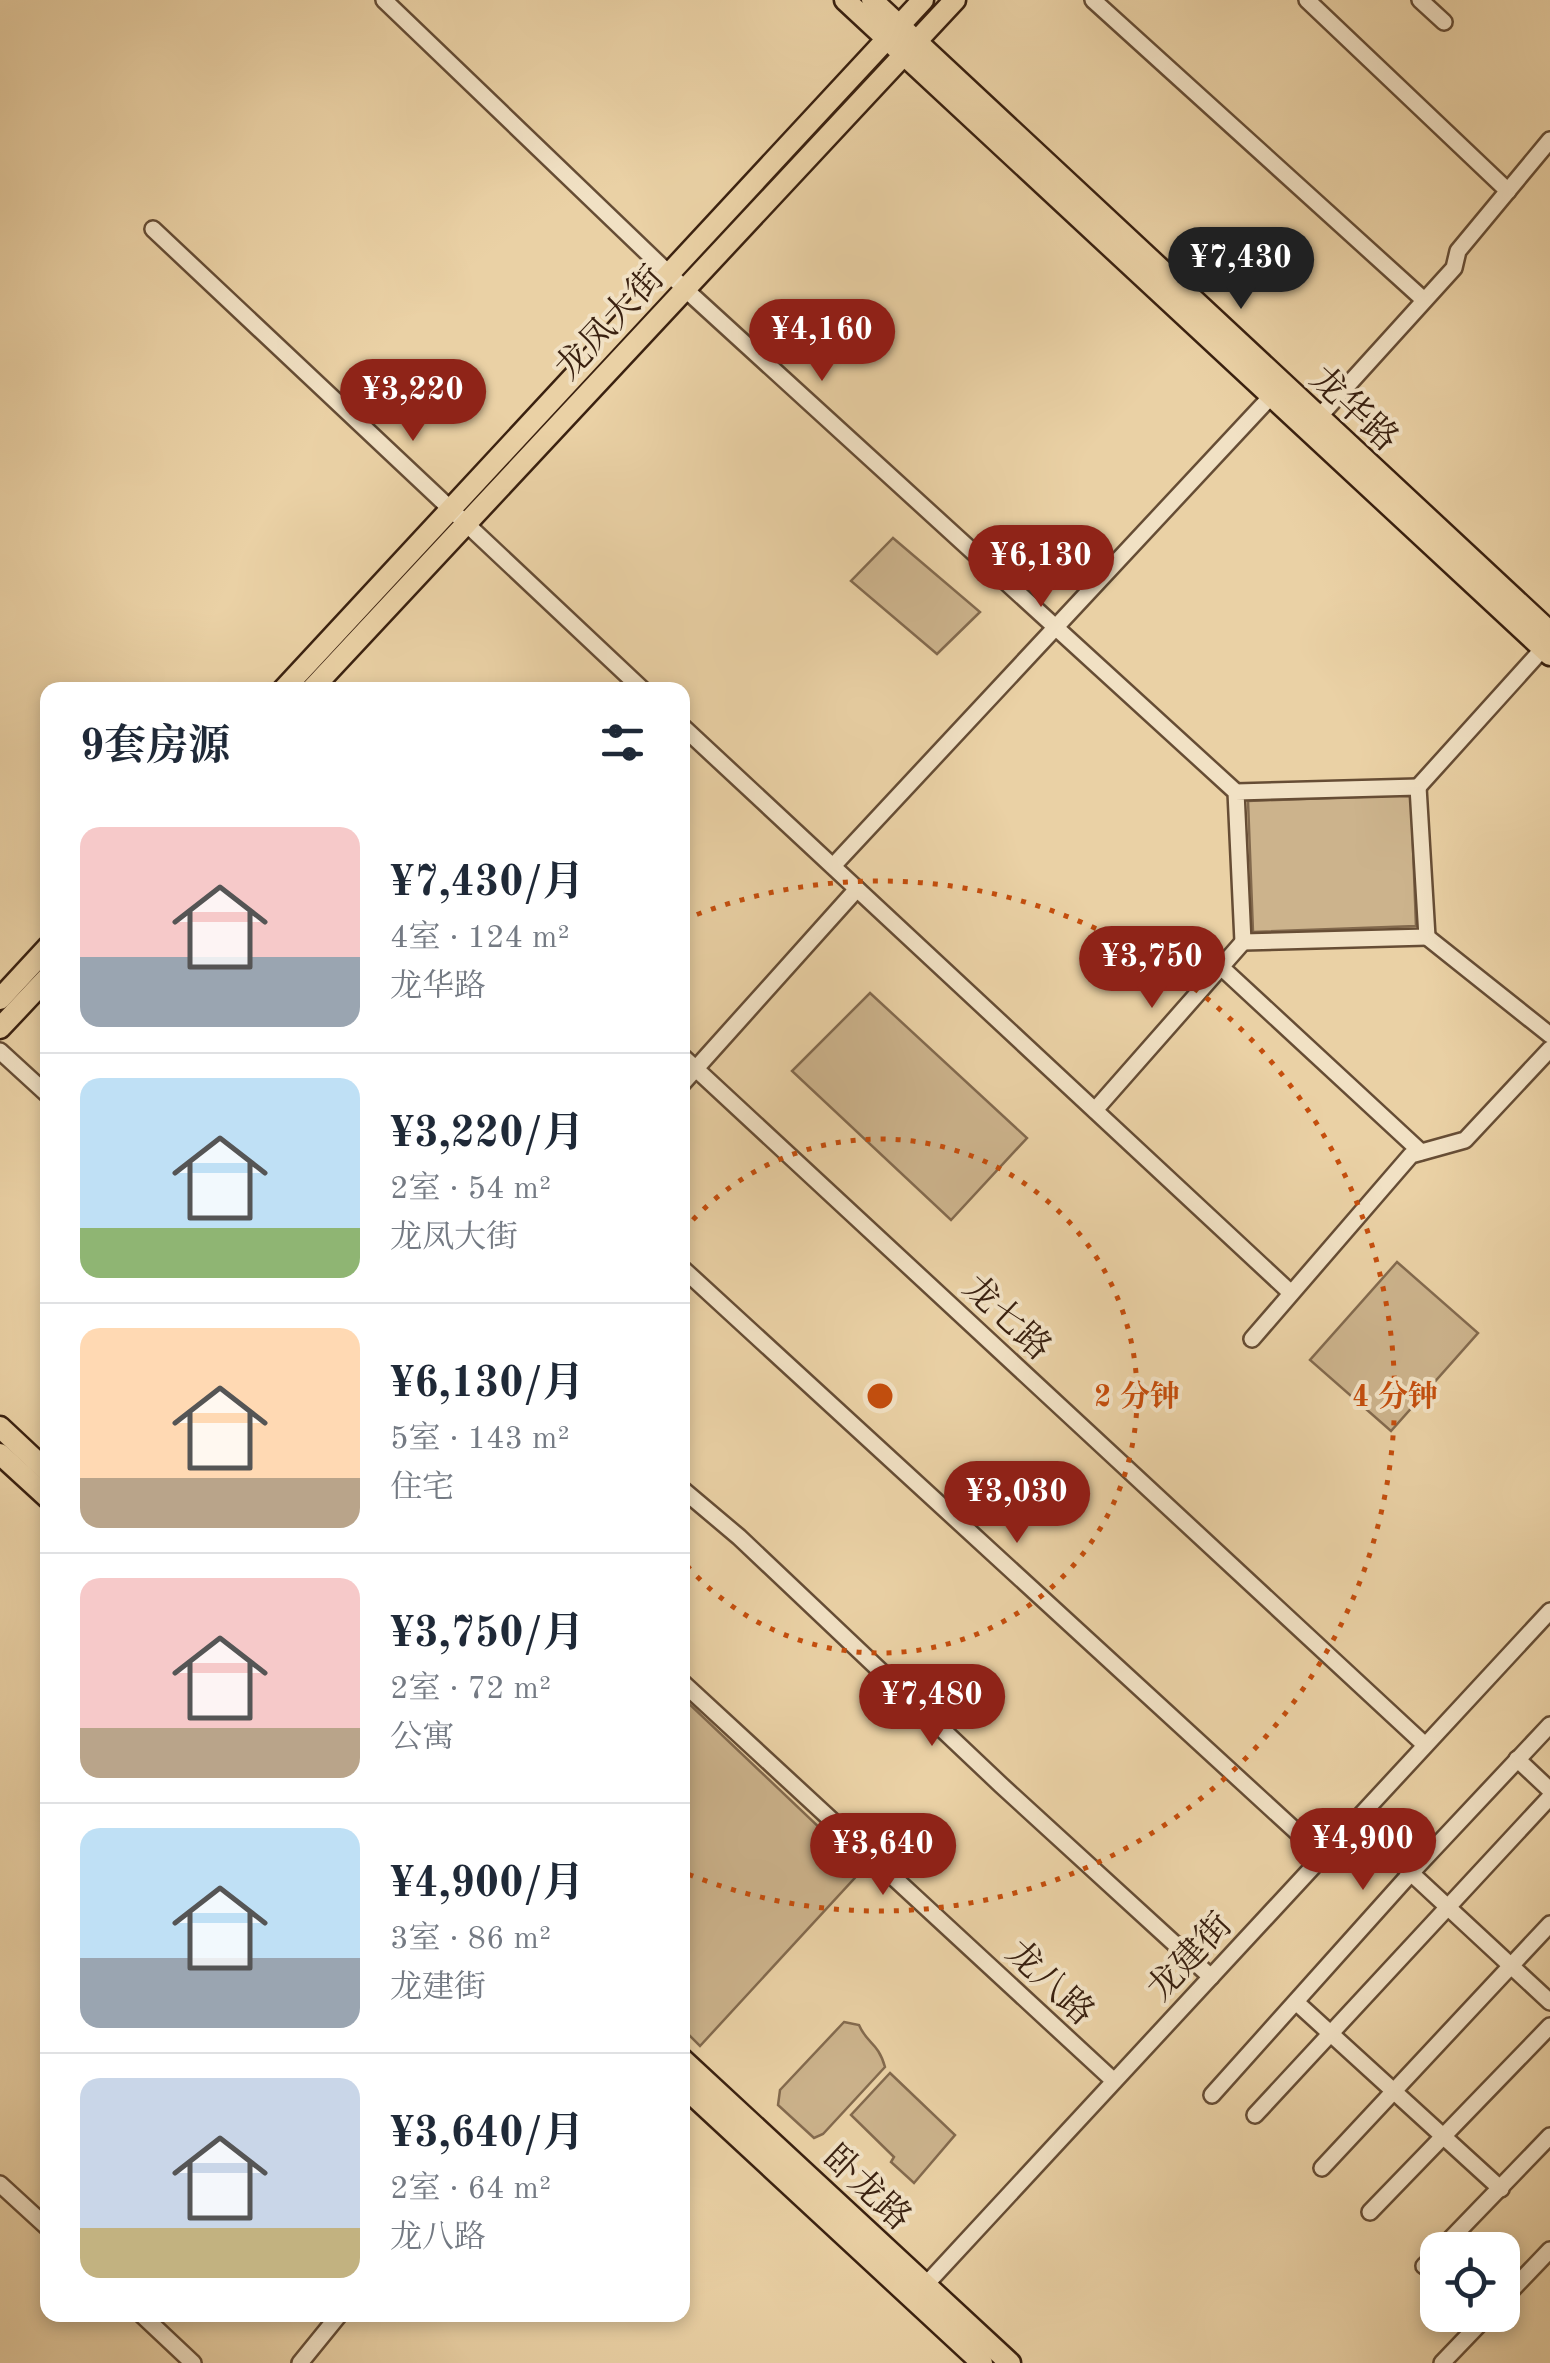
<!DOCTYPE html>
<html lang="zh">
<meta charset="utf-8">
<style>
body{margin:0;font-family:"Old Standard TT","Noto Serif SC",serif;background:#f2f2f3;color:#1f2937;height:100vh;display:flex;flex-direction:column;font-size:38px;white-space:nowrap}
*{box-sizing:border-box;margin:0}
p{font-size:32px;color:#747a83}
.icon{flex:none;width:55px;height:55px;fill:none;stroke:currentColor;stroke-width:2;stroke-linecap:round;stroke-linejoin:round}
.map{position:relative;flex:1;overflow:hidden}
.drawer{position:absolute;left:40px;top:682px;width:650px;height:1640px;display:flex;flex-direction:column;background:#fff;border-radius:20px;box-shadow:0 5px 15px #0003}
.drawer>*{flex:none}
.tools{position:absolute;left:1420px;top:2232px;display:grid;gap:20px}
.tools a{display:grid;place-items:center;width:100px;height:100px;border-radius:20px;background:#fff;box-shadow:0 5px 15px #0003;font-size:50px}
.price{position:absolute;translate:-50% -85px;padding:0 22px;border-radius:35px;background:#8f2418;color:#fff;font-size:32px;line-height:65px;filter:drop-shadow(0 2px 5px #0008)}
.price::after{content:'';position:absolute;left:50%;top:60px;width:30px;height:22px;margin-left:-15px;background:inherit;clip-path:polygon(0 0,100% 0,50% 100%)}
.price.active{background:#222;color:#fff}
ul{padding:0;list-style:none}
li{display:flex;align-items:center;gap:30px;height:250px;padding:0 40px}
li+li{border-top:2px solid #e0e1e3}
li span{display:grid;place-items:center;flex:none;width:280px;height:200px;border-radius:20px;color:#555}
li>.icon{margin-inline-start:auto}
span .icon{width:120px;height:120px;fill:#fffc;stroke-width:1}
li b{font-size:42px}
h2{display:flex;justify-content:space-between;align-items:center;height:120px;padding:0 40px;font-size:42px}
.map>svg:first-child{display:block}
.green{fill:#ccb38c;stroke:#836a4e;stroke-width:2.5}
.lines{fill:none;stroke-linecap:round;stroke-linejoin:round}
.minor-casing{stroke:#664d35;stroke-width:20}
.major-casing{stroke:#3a2110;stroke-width:25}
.minor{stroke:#f1e1c4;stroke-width:15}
.major{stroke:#ead1a5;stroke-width:20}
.ring{fill:none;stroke:#c54e0d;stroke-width:5;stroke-dasharray:5 10}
.labels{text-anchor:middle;stroke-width:8;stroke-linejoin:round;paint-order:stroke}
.street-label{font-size:35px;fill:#3a2110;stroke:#f1e1c4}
.centre{fill:#c54e0d;stroke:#f1e1c4;stroke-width:5}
.ring-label{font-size:30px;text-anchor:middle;font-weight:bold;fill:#c54e0d;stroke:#f1e1c4;stroke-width:8;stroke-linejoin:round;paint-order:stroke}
</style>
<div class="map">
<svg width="1550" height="2363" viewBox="0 0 1550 2363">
<rect width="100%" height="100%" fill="#ead1a5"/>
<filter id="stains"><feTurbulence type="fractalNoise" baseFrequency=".002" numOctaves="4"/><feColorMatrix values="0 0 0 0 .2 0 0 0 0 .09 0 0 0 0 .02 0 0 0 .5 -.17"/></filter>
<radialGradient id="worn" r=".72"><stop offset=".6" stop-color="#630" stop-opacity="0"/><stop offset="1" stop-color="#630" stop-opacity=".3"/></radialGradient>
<g class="green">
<path d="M 893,538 L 980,612 L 937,654 L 851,581 Z"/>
<path d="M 1411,795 L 1416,926 L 1253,932 L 1248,801 Z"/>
<path d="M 870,993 L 1027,1138 L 951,1220 L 792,1071 Z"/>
<path d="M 1397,1262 L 1478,1333 L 1391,1431 L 1310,1360 Z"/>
<path d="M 683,1698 L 863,1869 L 700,2046 L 683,2029 Z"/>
<path d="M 844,2022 L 859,2025 C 867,2044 878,2042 885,2067 L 823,2134 L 814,2138 L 778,2105 L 780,2090 Z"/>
<path d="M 890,2073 L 955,2135 L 914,2183 L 891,2162 L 894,2157 L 851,2115 Z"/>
</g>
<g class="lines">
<defs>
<g id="minor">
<path d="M 384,0 L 685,289 L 1236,792 L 1418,787 L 1427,937 L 1243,942 L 1236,792"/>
<path d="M 1093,0 L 1424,300"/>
<path d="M 1307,0 L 1508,191"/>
<path d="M 1420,0 L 1444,22"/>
<path d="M 153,229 L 643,690"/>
<path d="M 1318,418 L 1454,268 L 1458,251 L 1550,140"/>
<path d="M 682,726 L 1291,1293"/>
<path d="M 1418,787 L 1549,642"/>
<path d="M 833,866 L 1276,391"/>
<path d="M 1427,937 L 1550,1035"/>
<path d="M 1221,967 L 1421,1152"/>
<path d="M 0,1051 L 48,1095"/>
<path d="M 682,1056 L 1425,1745"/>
<path d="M 682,1084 L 857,889"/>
<path d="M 1095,1110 L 1243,942"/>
<path d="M 682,1268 L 1323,1856"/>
<path d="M 1252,1339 L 1411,1155 L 1465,1140 L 1550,1049"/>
<path d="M 682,1489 L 739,1537 L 1001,1785 L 1211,1977"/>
<path d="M 682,1682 L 1114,2081"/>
<path d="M 1517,1759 L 1550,1790"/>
<path d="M 1355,1821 L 1550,2002"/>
<path d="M 1296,2002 L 1501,2189"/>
<path d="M 1212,2095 L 1411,1873 L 1550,1725"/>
<path d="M 1255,2115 L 1550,1797"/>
<path d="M 1322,2168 L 1550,1924"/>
<path d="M 0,2184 L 48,2228"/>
<path d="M 1370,2212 L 1550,2026"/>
<path d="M 1440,2250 L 1550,2136"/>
<path d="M 1424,2266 L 1438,2253"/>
<path d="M 919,2292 L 1550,1611"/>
<path d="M 1502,2300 L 1550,2250"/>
<path d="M 142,2315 L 193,2363"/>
<path d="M 300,2363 L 339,2315"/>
<path d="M 1442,2363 L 1488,2315"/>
</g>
<g id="major">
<path d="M 845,0 L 1550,655"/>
<path d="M 872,0 L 1550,632"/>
<path d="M 283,690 L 923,0"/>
<path d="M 311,690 L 955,0"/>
<path d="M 0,999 L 48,947"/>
<path d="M 0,1028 L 48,977"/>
<path d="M 0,1427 L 48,1472"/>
<path d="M 0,1454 L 48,1498"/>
<path d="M 682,2059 L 1010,2363"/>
<path d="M 682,2085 L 982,2363"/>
</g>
</defs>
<use href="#minor" class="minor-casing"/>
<use href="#major" class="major-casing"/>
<use href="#minor" class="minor"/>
<use href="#major" class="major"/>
</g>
<g class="ring">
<path d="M683 1231A257 257 0 1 1 683 1561"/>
<path d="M683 920A515 515 0 1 1 683 1872"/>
</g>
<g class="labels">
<g class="street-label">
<text transform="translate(609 322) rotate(-47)" y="12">龙凤大街</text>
<text transform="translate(1355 408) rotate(43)" y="12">龙华路</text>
<text transform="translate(1008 1317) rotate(43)" y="12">龙七路</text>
<text transform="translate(1189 1956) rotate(-47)" y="12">龙建街</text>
<text transform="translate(1051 1982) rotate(43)" y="12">龙八路</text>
<text transform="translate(868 2187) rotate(43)" y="12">卧龙路</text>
</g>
</g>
<circle cx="880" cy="1396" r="15" class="centre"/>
<g class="ring-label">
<text x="1137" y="1406">2 分钟</text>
<text x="1395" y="1406">4 分钟</text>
</g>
<rect width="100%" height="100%" filter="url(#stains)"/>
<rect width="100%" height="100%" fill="url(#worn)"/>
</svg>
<div class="tools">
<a><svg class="icon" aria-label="locate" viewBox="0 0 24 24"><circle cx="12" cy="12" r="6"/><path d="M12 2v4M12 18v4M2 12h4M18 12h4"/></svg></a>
</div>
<b class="price active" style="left:1241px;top:312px">¥7,430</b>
<b class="price" style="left:822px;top:384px">¥4,160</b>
<b class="price" style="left:413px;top:444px">¥3,220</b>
<b class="price" style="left:1041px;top:610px">¥6,130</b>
<b class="price" style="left:1152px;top:1011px">¥3,750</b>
<b class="price" style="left:1017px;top:1546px">¥3,030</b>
<b class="price" style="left:932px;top:1749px">¥7,480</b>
<b class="price" style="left:1363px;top:1893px">¥4,900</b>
<b class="price" style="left:883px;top:1898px">¥3,640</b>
<section class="drawer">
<h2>9套房源<svg class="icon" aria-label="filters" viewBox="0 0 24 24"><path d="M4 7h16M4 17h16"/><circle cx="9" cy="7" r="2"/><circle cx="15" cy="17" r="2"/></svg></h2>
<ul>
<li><span style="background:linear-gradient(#f6c9c9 65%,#9aa5b1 0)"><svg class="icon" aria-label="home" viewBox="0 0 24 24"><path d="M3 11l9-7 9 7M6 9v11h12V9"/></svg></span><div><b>¥7,430/月</b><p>4室 · 124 m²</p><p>龙华路</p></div></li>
<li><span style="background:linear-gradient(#bfe0f5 75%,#8fb573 0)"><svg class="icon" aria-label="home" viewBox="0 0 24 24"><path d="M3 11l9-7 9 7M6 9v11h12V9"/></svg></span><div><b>¥3,220/月</b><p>2室 · 54 m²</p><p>龙凤大街</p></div></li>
<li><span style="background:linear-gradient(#ffd9b3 75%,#b9a48a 0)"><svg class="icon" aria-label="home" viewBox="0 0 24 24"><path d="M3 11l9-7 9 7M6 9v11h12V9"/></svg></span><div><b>¥6,130/月</b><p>5室 · 143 m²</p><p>住宅</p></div></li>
<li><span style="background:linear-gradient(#f6c9c9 75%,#b9a48a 0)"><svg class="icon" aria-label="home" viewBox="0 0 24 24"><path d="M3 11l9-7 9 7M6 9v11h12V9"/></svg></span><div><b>¥3,750/月</b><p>2室 · 72 m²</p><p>公寓</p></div></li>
<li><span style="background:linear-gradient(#bfe0f5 65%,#9aa5b1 0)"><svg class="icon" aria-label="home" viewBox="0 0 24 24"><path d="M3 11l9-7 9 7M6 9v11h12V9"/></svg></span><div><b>¥4,900/月</b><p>3室 · 86 m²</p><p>龙建街</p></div></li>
<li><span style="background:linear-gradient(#c9d6e8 75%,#c2b280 0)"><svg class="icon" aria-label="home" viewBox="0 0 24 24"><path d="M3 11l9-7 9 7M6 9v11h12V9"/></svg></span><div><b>¥3,640/月</b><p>2室 · 64 m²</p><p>龙八路</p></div></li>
</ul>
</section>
</div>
